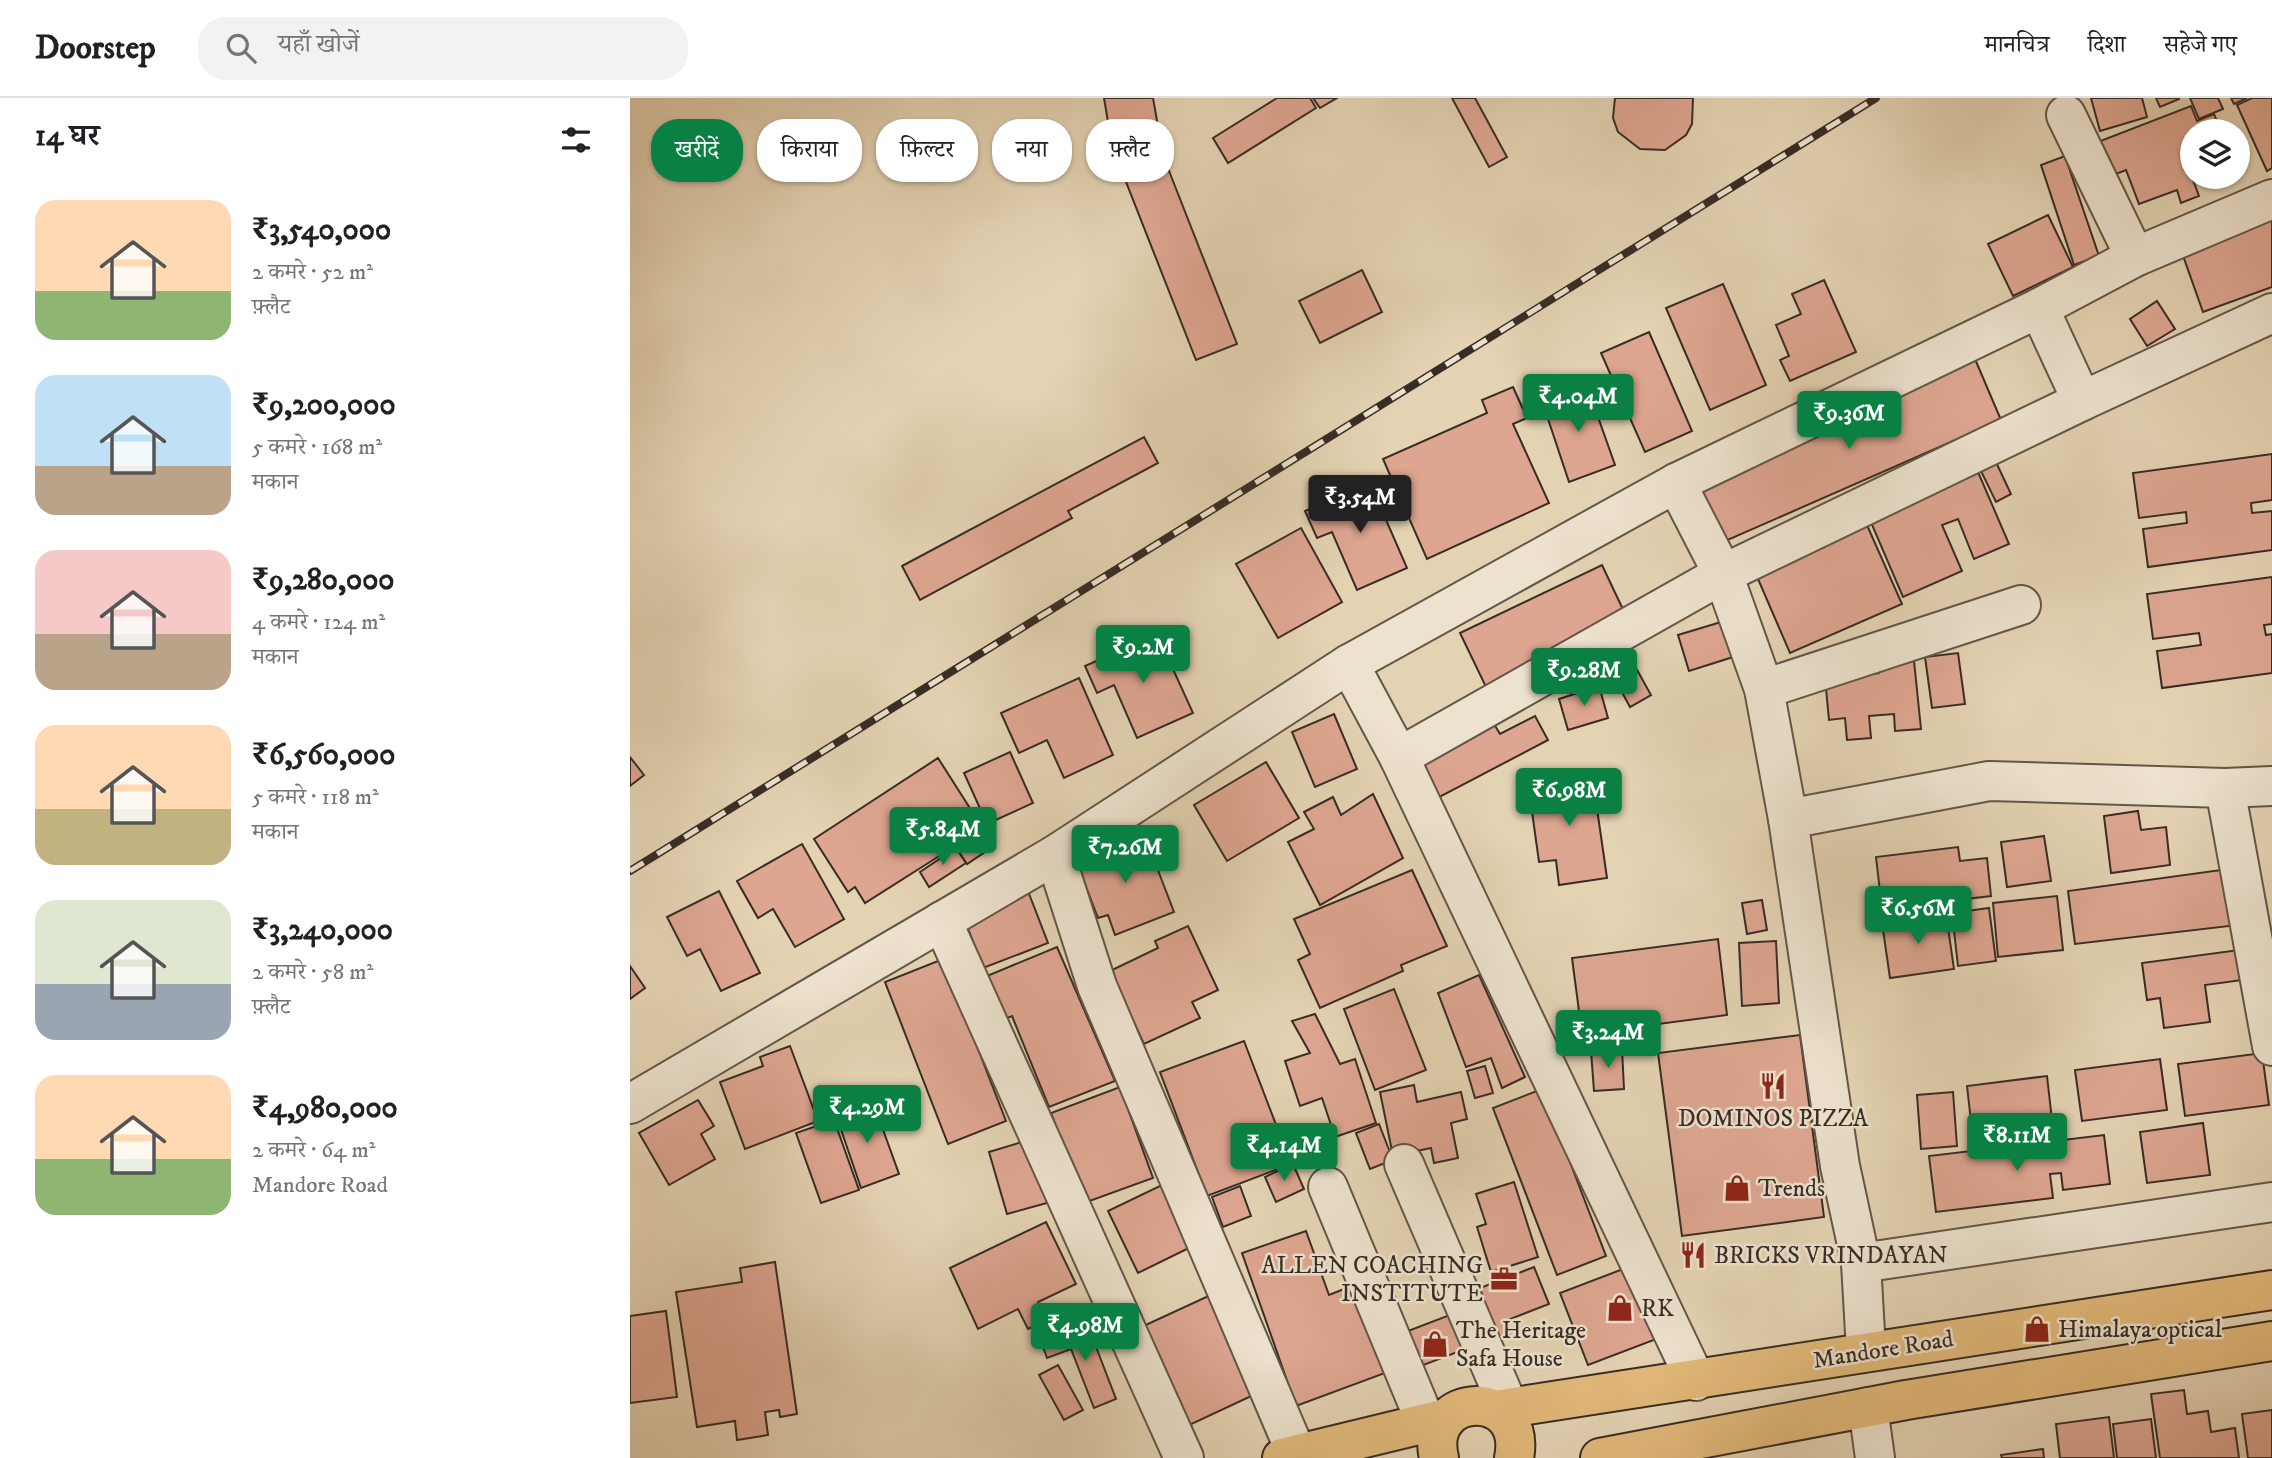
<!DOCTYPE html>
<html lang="hi">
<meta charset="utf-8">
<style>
body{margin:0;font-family:"IM FELL DW Pica","Noto Serif Devanagari",serif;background:#f2f2f2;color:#202124;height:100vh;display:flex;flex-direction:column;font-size:26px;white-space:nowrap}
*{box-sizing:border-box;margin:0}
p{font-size:23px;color:#757577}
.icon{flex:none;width:38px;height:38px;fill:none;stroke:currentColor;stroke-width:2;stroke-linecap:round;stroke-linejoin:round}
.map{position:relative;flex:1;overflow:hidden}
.sheet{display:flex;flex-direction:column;background:#fff;width:630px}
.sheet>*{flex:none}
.banner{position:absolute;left:21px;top:21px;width:665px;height:63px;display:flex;gap:14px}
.tools{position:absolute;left:1550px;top:21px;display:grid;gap:14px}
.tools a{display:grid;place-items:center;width:70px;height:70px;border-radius:50%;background:#fff;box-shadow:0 2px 5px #0004;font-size:35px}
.price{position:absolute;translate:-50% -60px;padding:0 16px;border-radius:7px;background:#0b8043;color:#fff;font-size:23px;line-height:46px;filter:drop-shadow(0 2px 4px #0008)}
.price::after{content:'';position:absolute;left:50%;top:42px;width:21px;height:16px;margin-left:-10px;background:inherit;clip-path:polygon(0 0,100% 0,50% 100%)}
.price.on{background:#222;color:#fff}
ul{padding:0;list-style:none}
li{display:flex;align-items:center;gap:21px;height:175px;padding:0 35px}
li span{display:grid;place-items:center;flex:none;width:196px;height:140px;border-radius:21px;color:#555}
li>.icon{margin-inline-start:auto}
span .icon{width:84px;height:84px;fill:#fffc;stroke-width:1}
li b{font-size:30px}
h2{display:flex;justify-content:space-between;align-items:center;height:84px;padding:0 35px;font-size:30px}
.chip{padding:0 24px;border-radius:28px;background:#fff;box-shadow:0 2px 5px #0004;font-size:24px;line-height:63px}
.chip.on{background:#0b8043;color:#fff}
header{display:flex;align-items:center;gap:42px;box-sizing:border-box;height:98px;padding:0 35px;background:#fff;border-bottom:2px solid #e0e0e0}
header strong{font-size:33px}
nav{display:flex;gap:38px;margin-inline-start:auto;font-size:24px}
.search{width:490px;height:63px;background:#f2f2f2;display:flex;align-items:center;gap:18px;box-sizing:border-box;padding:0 24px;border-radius:28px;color:#757577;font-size:26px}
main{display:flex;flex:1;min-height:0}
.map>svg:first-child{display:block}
.building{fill:#dea691;stroke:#382c26;stroke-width:2}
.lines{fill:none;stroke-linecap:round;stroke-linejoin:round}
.minor-casing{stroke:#635649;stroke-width:42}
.highway-casing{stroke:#382c26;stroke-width:42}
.minor{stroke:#ede2ce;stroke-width:38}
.highway{stroke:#e2ba7a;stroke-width:38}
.rail-casing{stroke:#382c26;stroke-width:8}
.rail{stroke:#ede2ce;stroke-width:5;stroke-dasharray:16;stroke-linecap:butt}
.labels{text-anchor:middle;stroke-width:5;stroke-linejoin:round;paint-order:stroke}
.poi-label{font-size:24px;fill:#382c26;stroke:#ede2ce;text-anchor:start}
.street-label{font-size:24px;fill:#382c26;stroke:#ede2ce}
</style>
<header>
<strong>Doorstep</strong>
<div class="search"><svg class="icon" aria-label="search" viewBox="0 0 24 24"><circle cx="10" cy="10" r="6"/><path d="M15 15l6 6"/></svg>यहाँ खोजें</div>
<nav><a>मानचित्र</a><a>दिशा</a><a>सहेजे गए</a></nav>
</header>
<main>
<section class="sheet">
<h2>14 घर<svg class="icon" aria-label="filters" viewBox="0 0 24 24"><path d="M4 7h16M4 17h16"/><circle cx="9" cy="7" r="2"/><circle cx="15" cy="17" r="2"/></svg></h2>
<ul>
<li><span style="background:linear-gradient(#ffd9b3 65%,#8fb573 0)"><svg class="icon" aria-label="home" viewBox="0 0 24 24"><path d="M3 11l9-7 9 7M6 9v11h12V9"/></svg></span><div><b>₹3,540,000</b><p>2 कमरे · 52 m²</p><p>फ़्लैट</p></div></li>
<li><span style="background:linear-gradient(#bfe0f5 65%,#b9a48a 0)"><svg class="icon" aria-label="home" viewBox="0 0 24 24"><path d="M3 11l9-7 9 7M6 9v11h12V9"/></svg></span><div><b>₹9,200,000</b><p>5 कमरे · 168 m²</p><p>मकान</p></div></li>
<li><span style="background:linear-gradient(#f6c9c9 60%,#b9a48a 0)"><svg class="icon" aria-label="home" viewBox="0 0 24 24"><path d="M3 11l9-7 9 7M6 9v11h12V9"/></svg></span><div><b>₹9,280,000</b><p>4 कमरे · 124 m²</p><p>मकान</p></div></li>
<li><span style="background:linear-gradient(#ffd9b3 60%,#c2b280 0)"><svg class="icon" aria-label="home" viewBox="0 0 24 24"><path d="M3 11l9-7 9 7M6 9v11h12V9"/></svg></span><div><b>₹6,560,000</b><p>5 कमरे · 118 m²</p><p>मकान</p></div></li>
<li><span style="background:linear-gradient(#dfe7d0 60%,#9aa5b1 0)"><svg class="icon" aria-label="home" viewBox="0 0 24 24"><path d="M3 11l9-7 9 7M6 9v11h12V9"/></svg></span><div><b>₹3,240,000</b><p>2 कमरे · 58 m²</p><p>फ़्लैट</p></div></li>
<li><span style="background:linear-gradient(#ffd9b3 60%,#8fb573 0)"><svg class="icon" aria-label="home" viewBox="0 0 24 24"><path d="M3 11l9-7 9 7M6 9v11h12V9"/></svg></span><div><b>₹4,980,000</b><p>2 कमरे · 64 m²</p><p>Mandore Road</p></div></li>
</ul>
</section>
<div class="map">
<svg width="1642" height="1360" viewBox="0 0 1642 1360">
<rect width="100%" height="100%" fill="#e4d3b3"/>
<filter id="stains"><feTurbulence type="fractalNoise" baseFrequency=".00286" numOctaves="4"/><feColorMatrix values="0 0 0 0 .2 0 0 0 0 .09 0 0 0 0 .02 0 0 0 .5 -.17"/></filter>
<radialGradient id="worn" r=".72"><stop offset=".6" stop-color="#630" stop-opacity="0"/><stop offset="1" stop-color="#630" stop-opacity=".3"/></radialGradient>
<g class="building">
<path d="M 474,0 L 523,0 L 530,40 L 482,48 Z"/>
<path d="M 647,0 L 680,0 L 686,10 L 598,65 L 583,40 Z"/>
<path d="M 683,0 L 707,0 L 690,10 Z"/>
<path d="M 822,0 L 845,0 L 877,59 L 859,69 Z"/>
<path d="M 985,0 L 1063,0 L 1062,26 L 1056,37 L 1035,52 L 1010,51 L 988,34 L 983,20 Z"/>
<path d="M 1461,0 L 1512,0 L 1517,19 L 1470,33 Z"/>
<path d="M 1526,0 L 1549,0 L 1549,1 L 1530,9 Z"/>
<path d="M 1560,0 L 1588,0 L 1593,11 L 1569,21 Z"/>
<path d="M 1601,0 L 1617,0 L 1604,6 Z"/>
<path d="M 1622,0 L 1642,0 L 1642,70 L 1637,73 L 1607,7 Z"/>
<path d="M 1561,8 L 1567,23 L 1584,16 L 1591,33 L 1563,33 L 1563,79 L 1571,79 L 1563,82 L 1569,98 L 1551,105 L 1547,92 L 1509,106 L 1496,72 L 1473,81 L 1460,47 Z"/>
<path d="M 530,50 L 607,246 L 566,262 L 489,66 Z"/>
<path d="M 1435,58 L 1469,158 L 1444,167 L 1411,67 Z"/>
<path d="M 1418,117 L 1443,169 L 1383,198 L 1358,146 Z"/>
<path d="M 1642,120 L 1642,189 L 1573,214 L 1551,152 Z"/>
<path d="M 732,172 L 752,214 L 690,245 L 669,203 Z"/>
<path d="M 1194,182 L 1226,254 L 1160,283 L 1150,262 L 1159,258 L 1146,227 L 1171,216 L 1162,196 Z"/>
<path d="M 1093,186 L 1136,287 L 1080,312 L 1036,210 Z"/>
<path d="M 1527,203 L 1545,231 L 1517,248 L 1500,221 Z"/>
<path d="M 1019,234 L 1062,333 L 1015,354 L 971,255 Z"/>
<path d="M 1345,261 L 1371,322 L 1093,444 L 1066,383 Z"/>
<path d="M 957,288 L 985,367 L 939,384 L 912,303 Z"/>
<path d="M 883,289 L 897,320 L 883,326 L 919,405 L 797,461 L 753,361 L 857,315 L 852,302 Z"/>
<path d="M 514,339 L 528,365 L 438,413 L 442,420 L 290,502 L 272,468 Z"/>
<path d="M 1642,356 L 1642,402 L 1621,405 L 1622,415 L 1642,413 L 1642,452 L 1518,469 L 1513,431 L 1557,425 L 1556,414 L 1509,420 L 1503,375 Z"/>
<path d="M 1365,362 L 1381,396 L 1366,404 L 1350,371 Z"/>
<path d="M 1345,367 L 1379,446 L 1344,461 L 1328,421 L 1312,427 L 1332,473 L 1273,499 L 1237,415 Z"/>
<path d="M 740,385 L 777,470 L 727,492 L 702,434 L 687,440 L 675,413 Z"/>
<path d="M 1236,425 L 1272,506 L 1160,555 L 1125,474 Z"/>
<path d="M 671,430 L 712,504 L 648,540 L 606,466 Z"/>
<path d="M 972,467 L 998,522 L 856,589 L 830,535 Z"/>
<path d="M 1642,479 L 1642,526 L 1634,527 L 1636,537 L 1642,536 L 1642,575 L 1532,590 L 1527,553 L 1571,547 L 1569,535 L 1523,541 L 1517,496 Z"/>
<path d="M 1091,524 L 1103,559 L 1059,573 L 1048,537 Z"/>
<path d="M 527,536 L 563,615 L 507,640 L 484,587 L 467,595 L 455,568 Z"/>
<path d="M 1328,555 L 1335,606 L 1302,610 L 1295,559 Z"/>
<path d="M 1001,561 L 1021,597 L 1000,609 L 980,572 Z"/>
<path d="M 1284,563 L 1291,631 L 1265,633 L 1264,616 L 1239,618 L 1241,640 L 1217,642 L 1215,620 L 1199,622 L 1195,580 L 1249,575 L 1249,566 Z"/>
<path d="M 449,580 L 483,657 L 434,680 L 417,642 L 389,655 L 371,615 Z"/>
<path d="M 969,588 L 978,620 L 938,632 L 929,601 Z"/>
<path d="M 704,616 L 727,671 L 685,689 L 662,634 Z"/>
<path d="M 905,618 L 918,642 L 800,704 L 782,670 L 864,626 L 870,636 Z"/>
<path d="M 380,654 L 403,705 L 357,726 L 334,675 Z"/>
<path d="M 0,659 L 14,677 L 0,688 Z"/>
<path d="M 308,660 L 364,748 L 337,766 L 325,748 L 235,805 L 225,789 L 218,794 L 184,741 Z"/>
<path d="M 636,664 L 669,720 L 597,763 L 564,707 Z"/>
<path d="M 962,676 L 977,780 L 929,787 L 926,762 L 909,764 L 898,685 Z"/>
<path d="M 743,696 L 773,760 L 690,807 L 658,744 L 684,731 L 674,714 L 703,699 L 711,717 Z"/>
<path d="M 1508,713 L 1511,732 L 1536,729 L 1540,767 L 1481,775 L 1474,718 Z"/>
<path d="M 514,736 L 544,814 L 485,837 L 478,817 L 468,820 L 450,773 L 440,764 Z"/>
<path d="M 1414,738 L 1421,783 L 1377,789 L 1371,744 Z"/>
<path d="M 172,746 L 214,821 L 165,849 L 143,811 L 128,820 L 107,783 Z"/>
<path d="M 1328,749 L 1330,763 L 1357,760 L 1361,798 L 1252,811 L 1246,759 Z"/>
<path d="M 326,750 L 336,765 L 299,789 L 290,774 Z"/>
<path d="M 1598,771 L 1608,827 L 1445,846 L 1438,793 Z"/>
<path d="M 782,772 L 817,848 L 771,867 L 773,873 L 690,910 L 668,862 L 680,856 L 664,821 Z"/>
<path d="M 89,793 L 130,875 L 91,893 L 70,851 L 57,858 L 37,819 Z"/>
<path d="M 398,793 L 418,845 L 353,870 L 336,825 Z"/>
<path d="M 1427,798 L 1433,852 L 1368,859 L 1363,805 Z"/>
<path d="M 1132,802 L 1137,832 L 1117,836 L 1112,805 Z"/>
<path d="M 1359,810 L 1366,863 L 1328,868 L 1322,815 Z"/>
<path d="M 1316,816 L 1324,871 L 1260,880 L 1252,825 Z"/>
<path d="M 558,828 L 588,892 L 562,904 L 570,920 L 514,946 L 480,873 L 528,850 L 525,843 Z"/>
<path d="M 1088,841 L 1097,917 L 952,936 L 942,860 Z"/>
<path d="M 1146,843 L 1149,905 L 1112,908 L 1109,845 Z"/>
<path d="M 427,849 L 485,983 L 419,1009 L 382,918 L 375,921 L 357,878 Z"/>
<path d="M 1616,851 L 1620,881 L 1575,887 L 1580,924 L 1534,930 L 1530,900 L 1517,902 L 1512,865 Z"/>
<path d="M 313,861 L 376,1023 L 318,1046 L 255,884 Z"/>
<path d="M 0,868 L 15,890 L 0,901 Z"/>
<path d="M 849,877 L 895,979 L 872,990 L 861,960 L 836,969 L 808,895 Z"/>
<path d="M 764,891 L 796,972 L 745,992 L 714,911 Z"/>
<path d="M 685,916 L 710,966 L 725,961 L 746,1025 L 705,1039 L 692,1000 L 670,1008 L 655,963 L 680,955 L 662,923 Z"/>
<path d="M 1170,937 L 1194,1119 L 1052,1138 L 1028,955 Z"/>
<path d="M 614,943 L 661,1066 L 577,1098 L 530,974 Z"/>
<path d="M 160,948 L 188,1023 L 115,1051 L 90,984 L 133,968 L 130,959 Z"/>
<path d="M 992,951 L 994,991 L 964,993 L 961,953 Z"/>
<path d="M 1632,955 L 1639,1007 L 1555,1018 L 1548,966 Z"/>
<path d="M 1530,961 L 1537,1012 L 1452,1023 L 1445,972 Z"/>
<path d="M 855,968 L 863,995 L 845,1000 L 837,973 Z"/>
<path d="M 1417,978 L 1423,1031 L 1343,1041 L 1337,988 Z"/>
<path d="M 784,987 L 787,1004 L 831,994 L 837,1021 L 821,1025 L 828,1060 L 804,1065 L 801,1050 L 763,1058 L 750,994 Z"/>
<path d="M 490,989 L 523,1080 L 454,1105 L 421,1015 Z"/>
<path d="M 912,991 L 976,1158 L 927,1177 L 863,1010 Z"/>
<path d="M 1323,994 L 1327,1048 L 1291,1051 L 1287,997 Z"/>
<path d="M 68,1002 L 84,1028 L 71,1036 L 85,1061 L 39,1087 L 9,1035 Z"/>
<path d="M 243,1004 L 269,1076 L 231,1090 L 206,1017 Z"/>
<path d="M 204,1022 L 229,1092 L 191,1105 L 166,1035 Z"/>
<path d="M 1573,1025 L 1580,1077 L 1517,1085 L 1510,1034 Z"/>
<path d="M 749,1026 L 763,1062 L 740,1071 L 726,1035 Z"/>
<path d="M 1474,1037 L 1480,1086 L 1433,1092 L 1431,1075 L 1420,1076 L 1423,1100 L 1306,1114 L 1299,1058 Z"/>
<path d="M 405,1040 L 424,1103 L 377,1116 L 359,1054 Z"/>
<path d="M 663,1066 L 674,1091 L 646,1104 L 635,1079 Z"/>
<path d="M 884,1084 L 908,1159 L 861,1174 L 847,1129 L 856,1126 L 846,1096 Z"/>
<path d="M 536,1085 L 565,1147 L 508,1175 L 478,1113 Z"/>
<path d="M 610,1088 L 621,1118 L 593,1129 L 582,1099 Z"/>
<path d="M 416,1124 L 446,1186 L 408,1204 L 416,1222 L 398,1231 L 388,1211 L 348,1231 L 320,1170 Z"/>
<path d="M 676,1133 L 699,1197 L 724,1187 L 755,1275 L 666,1308 L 612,1155 Z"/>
<path d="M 145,1164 L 167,1316 L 150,1319 L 149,1312 L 135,1314 L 138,1337 L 107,1342 L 105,1323 L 67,1329 L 46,1194 L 112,1184 L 110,1170 Z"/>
<path d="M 1001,1168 L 1029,1240 L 958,1267 L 930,1195 Z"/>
<path d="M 904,1169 L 919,1206 L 875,1223 L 880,1237 L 864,1244 L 849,1204 L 854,1202 L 850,1190 Z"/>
<path d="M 587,1194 L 632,1293 L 553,1330 L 507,1231 Z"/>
<path d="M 36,1213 L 47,1299 L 0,1305 L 0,1218 Z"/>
<path d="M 825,1215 L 838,1250 L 783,1271 L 770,1236 Z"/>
<path d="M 458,1228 L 486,1301 L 464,1310 L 441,1251 L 417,1260 L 412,1246 Z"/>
<path d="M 428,1267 L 453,1312 L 434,1322 L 409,1277 Z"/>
<path d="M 1554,1292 L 1557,1316 L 1578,1313 L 1581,1334 L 1605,1330 L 1609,1360 L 1530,1360 L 1521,1296 Z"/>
<path d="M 1642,1312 L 1642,1360 L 1618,1360 L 1612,1316 Z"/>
<path d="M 1479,1319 L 1484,1360 L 1430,1360 L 1426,1326 Z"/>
<path d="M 1521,1321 L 1526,1360 L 1487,1360 L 1483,1326 Z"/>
<path d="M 1413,1351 L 1414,1360 L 1372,1360 L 1371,1357 Z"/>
</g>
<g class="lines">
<defs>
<g id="minor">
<path d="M 1436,17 L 1505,159"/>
<path d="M 1452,303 L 1642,215"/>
<path d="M 1046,385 L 1093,476 L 1134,591 L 1158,721 L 1210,1068 L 1231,1165 L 1236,1252"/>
<path d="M 719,566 L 769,659 L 1093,476 L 1452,303 L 1409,210"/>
<path d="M 1134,591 L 1391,507"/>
<path d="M 769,659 L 1066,1283"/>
<path d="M 1595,690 L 1642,948"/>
<path d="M 1158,721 L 1359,683 L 1595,690 L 1642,688"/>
<path d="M 425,757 L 467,888 L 667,1357"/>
<path d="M 312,823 L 554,1360"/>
<path d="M 0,1006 L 425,757 L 719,566 L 1046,385 L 1409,210 L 1505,159 L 1642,101"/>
<path d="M 774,1066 L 879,1310"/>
<path d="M 698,1089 L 796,1325"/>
<path d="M 1231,1165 L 1642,1104"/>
<path d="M 1238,1309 L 1245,1360"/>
</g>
<g id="highway">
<path d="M 865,1312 L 1642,1192"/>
<path d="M 652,1360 L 817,1320"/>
<path d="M 809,1360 C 793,1292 898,1289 884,1360"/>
<path d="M 970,1360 L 1276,1302 L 1642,1243"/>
</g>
</defs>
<use href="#minor" class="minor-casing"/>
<use href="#highway" class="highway-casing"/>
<use href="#minor" class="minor"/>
<use href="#highway" class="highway"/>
<defs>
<path id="rail" d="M 0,773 L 1246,0"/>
</defs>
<use href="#rail" class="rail-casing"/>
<use href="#rail" class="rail"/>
</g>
<defs>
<symbol id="restaurant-bare" viewBox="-9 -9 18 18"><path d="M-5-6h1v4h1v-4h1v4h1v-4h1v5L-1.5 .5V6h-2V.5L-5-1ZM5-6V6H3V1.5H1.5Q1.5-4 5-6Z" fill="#8f2418" stroke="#ede2ce" stroke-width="2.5" paint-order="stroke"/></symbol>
<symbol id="shop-bare" viewBox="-9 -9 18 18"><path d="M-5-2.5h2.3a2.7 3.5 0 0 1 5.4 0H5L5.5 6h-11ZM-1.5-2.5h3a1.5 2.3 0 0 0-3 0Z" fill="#8f2418" stroke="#ede2ce" stroke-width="2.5" paint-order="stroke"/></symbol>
<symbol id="office-bare" viewBox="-9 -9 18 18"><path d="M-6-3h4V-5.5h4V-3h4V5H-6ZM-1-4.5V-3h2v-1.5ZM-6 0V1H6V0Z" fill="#8f2418" stroke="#ede2ce" stroke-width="2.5" paint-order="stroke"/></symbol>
</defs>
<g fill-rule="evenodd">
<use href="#restaurant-bare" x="1124" y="969" width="38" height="38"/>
<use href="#shop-bare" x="1088" y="1071" width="38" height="38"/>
<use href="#restaurant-bare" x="1044" y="1138" width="38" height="38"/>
<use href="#office-bare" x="855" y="1162" width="38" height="38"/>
<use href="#shop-bare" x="971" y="1191" width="38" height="38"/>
<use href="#shop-bare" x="1388" y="1212" width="38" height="38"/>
<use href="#shop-bare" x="786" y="1227" width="38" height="38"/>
</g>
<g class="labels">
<g class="poi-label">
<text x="1143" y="1028" text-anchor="middle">DOMINOS PIZZA</text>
<text x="1128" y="1098">Trends</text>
<text x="1084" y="1165">BRICKS VRINDAYAN</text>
<text x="853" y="1175" text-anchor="end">ALLEN COACHING<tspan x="853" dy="28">INSTITUTE</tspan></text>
<text x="1011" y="1218">RK</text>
<text x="1428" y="1239">Himalaya optical</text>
<text x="826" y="1240">The Heritage<tspan x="826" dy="28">Safa House</tspan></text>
</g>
<g class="street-label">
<text transform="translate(1253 1251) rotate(-9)" y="8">Mandore Road</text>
</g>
</g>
<rect width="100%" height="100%" filter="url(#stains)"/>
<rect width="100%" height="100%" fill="url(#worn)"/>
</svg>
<div class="tools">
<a><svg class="icon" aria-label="layers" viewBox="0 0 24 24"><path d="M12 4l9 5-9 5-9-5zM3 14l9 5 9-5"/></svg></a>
</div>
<b class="price" style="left:948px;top:336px">₹4.04M</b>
<b class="price" style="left:1219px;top:353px">₹9.36M</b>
<b class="price on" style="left:730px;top:437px">₹3.54M</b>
<b class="price" style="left:513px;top:587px">₹9.2M</b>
<b class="price" style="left:954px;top:610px">₹9.28M</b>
<b class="price" style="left:939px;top:730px">₹6.98M</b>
<b class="price" style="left:313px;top:769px">₹5.84M</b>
<b class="price" style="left:495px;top:787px">₹7.26M</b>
<b class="price" style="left:1288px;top:848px">₹6.56M</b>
<b class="price" style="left:978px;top:972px">₹3.24M</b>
<b class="price" style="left:237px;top:1047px">₹4.29M</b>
<b class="price" style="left:1387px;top:1075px">₹8.11M</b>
<b class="price" style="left:654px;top:1085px">₹4.14M</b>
<b class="price" style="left:455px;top:1265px">₹4.98M</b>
<div class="banner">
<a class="chip on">खरीदें</a>
<a class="chip">किराया</a>
<a class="chip">फ़िल्टर</a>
<a class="chip">नया</a>
<a class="chip">फ़्लैट</a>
</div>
</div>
</main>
